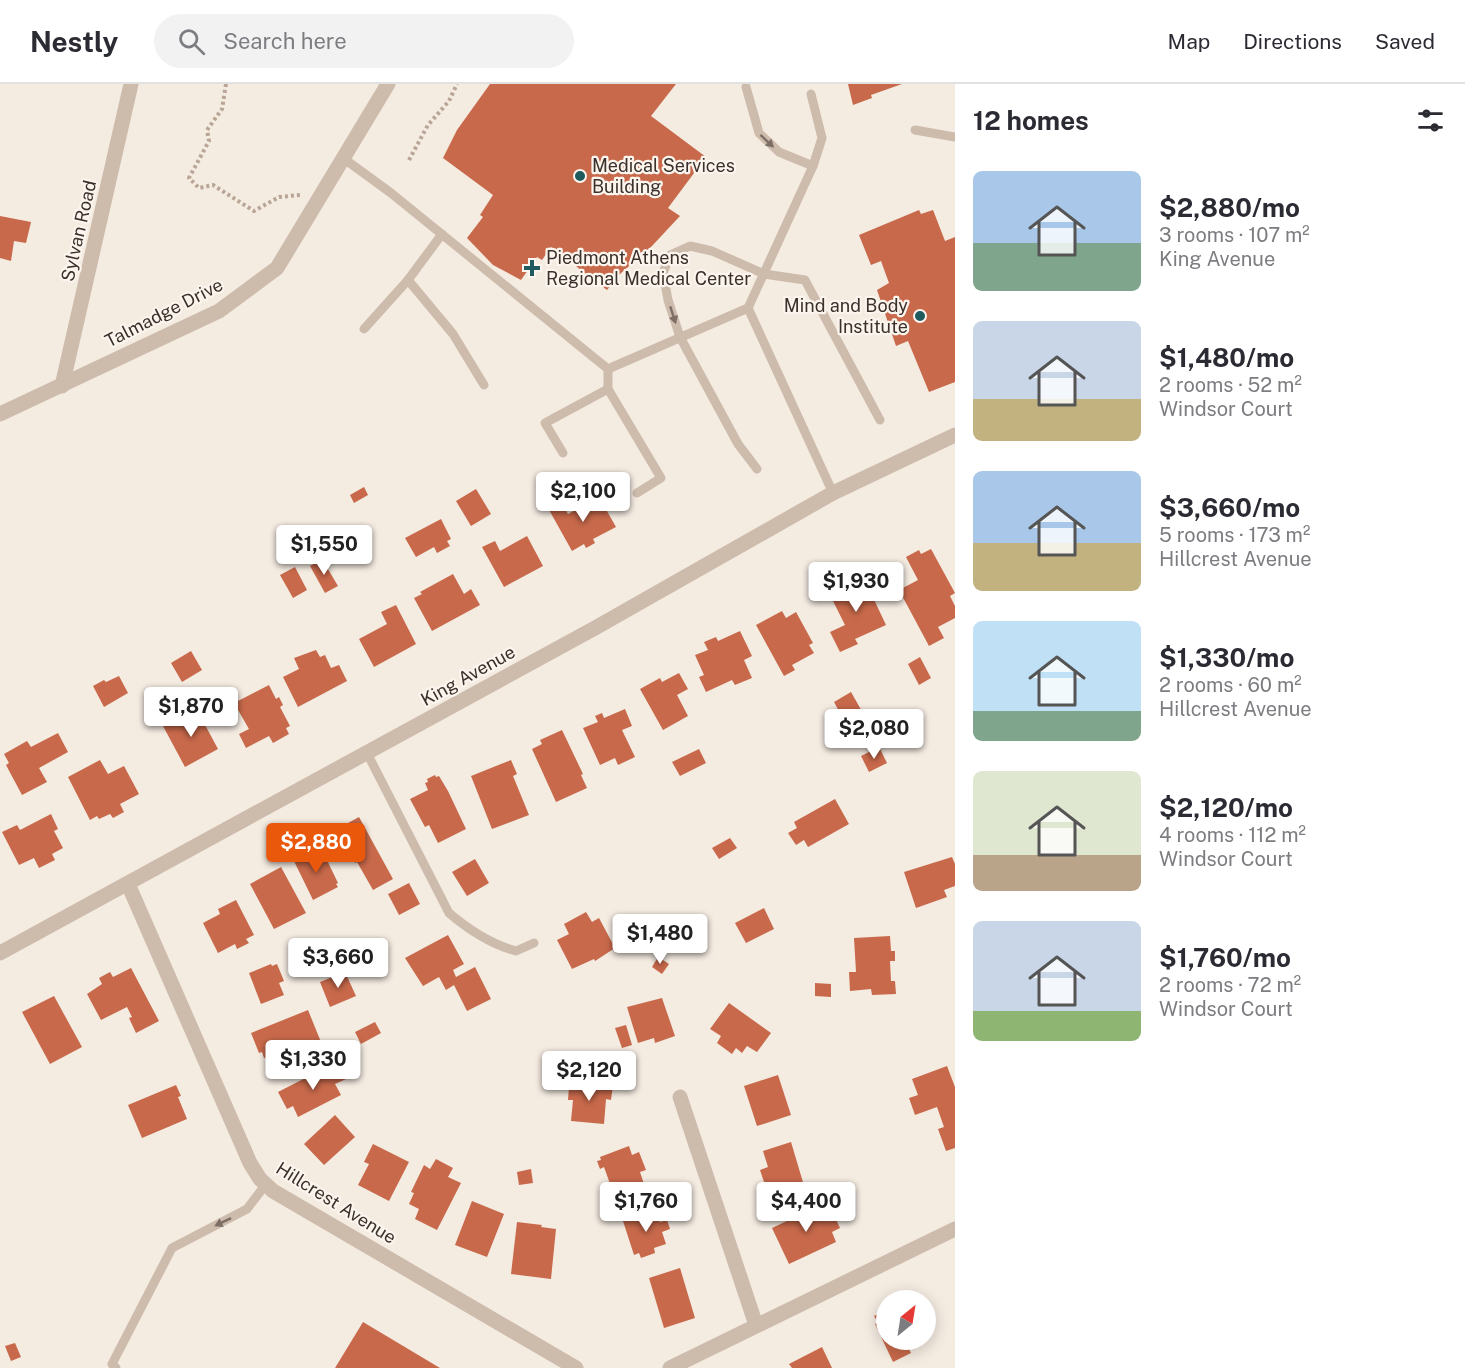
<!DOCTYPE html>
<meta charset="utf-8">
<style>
body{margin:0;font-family:"Public Sans",sans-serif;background:#f2f2f3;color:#2b2b33;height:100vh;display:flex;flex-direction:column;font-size:22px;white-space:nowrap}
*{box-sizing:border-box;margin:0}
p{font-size:20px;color:#7c7c81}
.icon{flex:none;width:33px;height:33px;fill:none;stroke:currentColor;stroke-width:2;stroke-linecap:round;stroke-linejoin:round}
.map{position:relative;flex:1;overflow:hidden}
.sheet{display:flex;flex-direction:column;background:#fff;width:510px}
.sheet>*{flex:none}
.needle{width:39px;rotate:30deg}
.fabs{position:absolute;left:876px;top:1206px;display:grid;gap:12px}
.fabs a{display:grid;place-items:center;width:60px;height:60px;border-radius:50%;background:#fff;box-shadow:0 3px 15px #0003;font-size:30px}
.price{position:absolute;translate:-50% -51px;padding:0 14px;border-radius:6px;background:#fff;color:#222;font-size:20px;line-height:39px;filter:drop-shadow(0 2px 3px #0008)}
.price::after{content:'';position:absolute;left:50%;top:36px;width:18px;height:14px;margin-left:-9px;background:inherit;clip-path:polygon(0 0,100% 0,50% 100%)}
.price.active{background:#ea580c;color:#fff}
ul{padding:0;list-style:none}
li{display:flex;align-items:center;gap:18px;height:150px;padding:0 18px}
li span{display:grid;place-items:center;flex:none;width:168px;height:120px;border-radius:9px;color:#555}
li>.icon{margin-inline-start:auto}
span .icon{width:72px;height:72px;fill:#fffc;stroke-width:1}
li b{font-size:26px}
h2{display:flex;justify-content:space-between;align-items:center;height:72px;padding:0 18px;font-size:26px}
header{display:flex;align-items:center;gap:36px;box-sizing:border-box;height:84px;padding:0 30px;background:#fff;border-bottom:2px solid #e1e1e2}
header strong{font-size:28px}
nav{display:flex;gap:33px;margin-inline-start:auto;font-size:21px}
.search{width:420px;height:54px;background:#f2f2f3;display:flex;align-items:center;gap:15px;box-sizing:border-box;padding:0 21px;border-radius:33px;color:#7c7c81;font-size:22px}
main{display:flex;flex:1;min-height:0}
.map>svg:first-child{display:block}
.building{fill:#c8694b}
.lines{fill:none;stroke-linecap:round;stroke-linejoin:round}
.path{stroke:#b9a596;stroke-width:4;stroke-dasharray:3 3;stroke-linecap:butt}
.service{stroke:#cdbbac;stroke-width:9}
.minor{stroke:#cdbbac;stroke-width:15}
.tertiary{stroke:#cdbbac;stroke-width:15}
.oneway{fill:#7d6f65}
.poi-dot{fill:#1f5a5e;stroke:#fbf5ee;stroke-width:2}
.labels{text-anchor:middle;stroke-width:4.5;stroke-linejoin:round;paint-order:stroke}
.poi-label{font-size:18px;fill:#3b302b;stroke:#fbf5ee;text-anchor:start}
.street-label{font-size:18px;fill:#3b302b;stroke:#fbf5ee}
</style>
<header>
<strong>Nestly</strong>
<div class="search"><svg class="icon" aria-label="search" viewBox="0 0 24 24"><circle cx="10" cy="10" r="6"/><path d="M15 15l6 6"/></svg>Search here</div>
<nav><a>Map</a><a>Directions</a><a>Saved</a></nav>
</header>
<main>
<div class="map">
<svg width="955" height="1284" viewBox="0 0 955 1284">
<rect width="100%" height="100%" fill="#f4ebe1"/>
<g class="building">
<path d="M 490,0 L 676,0 L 651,32 L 706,73 L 668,124 L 680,132 L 651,163 L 620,190 L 607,206 L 551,163 L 542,176 L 537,173 L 521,196 L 493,181 L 467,154 L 483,133 L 480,131 L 493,111 L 443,74 L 457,46 Z"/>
<path d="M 848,0 L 902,0 L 871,11 L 872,14 L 853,21 Z"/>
<path d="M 919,126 L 921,130 L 933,126 L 945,157 L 955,153 L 955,298 L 929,308 L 908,257 L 896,262 L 877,206 L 889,199 L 881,177 L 871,181 L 859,151 Z"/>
<path d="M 0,132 L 31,138 L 26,159 L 14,157 L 11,177 L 0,174 Z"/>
<path d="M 364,403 L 368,411 L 354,419 L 350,411 Z"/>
<path d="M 476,405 L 491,430 L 471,442 L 456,417 Z"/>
<path d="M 599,413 L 616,443 L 593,455 L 595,459 L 586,464 L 584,460 L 572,467 L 548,424 L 561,417 L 568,430 Z"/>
<path d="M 441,435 L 451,455 L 447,457 L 450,462 L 437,469 L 434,463 L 416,473 L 405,454 Z"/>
<path d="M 527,452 L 543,482 L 504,503 L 482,463 L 495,457 L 500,467 Z"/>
<path d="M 931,465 L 955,509 L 950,512 L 955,522 L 955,534 L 938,543 L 944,554 L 929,562 L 899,506 L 918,496 L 906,473 L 919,466 L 921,470 Z"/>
<path d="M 322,475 L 338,502 L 325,509 L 310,482 Z"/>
<path d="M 295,483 L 307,506 L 293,514 L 280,491 Z"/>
<path d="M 861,488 L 886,541 L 855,555 L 858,560 L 840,568 L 830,548 L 845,541 L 830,511 L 849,502 L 846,495 Z"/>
<path d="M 453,490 L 464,510 L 471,505 L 480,521 L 432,547 L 414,514 L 422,510 L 420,508 Z"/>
<path d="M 396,521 L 416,560 L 374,583 L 359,555 L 387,540 L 381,528 Z"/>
<path d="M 782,527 L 786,534 L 796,528 L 813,559 L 809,561 L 814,569 L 792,581 L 795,586 L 784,592 L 756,541 Z"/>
<path d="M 740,547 L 752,572 L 744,576 L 752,594 L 735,601 L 732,596 L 706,608 L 699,593 L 704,591 L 695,571 L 708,566 L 704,558 L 716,553 L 718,557 Z"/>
<path d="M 316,566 L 320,573 L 325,571 L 331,584 L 339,581 L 347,597 L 298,623 L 283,593 L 299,585 L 294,574 Z"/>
<path d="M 191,567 L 202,586 L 182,598 L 171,579 Z"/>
<path d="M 920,573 L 931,594 L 919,601 L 908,580 Z"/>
<path d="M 679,589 L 688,605 L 677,611 L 688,632 L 663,646 L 640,605 L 660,594 L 662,598 Z"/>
<path d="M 119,592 L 128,609 L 104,623 L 93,602 L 104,596 L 106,598 Z"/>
<path d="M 269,601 L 276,615 L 279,613 L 283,621 L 280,623 L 290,642 L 286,644 L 289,650 L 273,659 L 269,652 L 246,664 L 239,650 L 249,645 L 234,619 Z"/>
<path d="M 851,608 L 868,638 L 850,648 L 834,618 Z"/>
<path d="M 196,624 L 218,665 L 185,683 L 163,642 Z"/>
<path d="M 625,625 L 632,642 L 622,646 L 635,673 L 618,681 L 615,674 L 600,681 L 583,644 L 598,638 L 595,632 L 602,629 L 604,634 Z"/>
<path d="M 562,646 L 583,690 L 581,691 L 587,704 L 556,718 L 532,665 L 542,660 L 540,656 Z"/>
<path d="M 58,649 L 68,668 L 39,684 L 47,698 L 22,711 L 6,681 L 9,679 L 4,670 L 27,657 L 31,663 Z"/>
<path d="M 879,663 L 887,679 L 869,688 L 861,672 Z"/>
<path d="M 699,665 L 706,679 L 680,692 L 672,678 Z"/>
<path d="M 100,676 L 108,690 L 124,682 L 139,710 L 120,720 L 124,728 L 113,734 L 110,730 L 99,735 L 97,732 L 90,736 L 68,693 Z"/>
<path d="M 511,676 L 517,690 L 513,692 L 529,731 L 492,745 L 471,692 Z"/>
<path d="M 435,691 L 436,693 L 439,692 L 448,707 L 466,745 L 438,759 L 429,741 L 425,743 L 410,715 L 428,706 L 425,699 L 428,698 L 427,695 Z"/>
<path d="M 835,715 L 849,740 L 808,763 L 804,756 L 796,761 L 788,749 L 797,744 L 794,738 Z"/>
<path d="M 51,730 L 58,745 L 54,747 L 63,764 L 52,770 L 55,776 L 39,784 L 34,774 L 19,781 L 2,748 L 17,741 L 20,746 Z"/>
<path d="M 359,733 L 393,795 L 373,806 L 357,778 L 355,779 L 351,771 L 353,770 L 339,744 Z"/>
<path d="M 730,754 L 737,764 L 719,775 L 712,764 Z"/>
<path d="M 309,767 L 312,773 L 323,768 L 338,799 L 336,800 L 338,803 L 313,816 L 293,775 Z"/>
<path d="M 952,773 L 955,780 L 955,802 L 944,806 L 947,813 L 916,824 L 904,788 Z"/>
<path d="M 475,775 L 489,799 L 467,812 L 452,788 Z"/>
<path d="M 281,783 L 306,829 L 274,845 L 250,800 Z"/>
<path d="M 409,799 L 420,820 L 399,831 L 388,810 Z"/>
<path d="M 236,816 L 254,851 L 246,855 L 249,859 L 237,865 L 235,860 L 218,869 L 203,839 L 220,830 L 218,825 Z"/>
<path d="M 764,824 L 774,845 L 746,859 L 735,839 Z"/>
<path d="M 586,828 L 592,838 L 599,834 L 615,864 L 595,877 L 594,875 L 572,885 L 557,856 L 569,850 L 564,840 Z"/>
<path d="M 448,851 L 464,880 L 453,886 L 456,893 L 475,883 L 491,915 L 467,927 L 454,901 L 446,906 L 439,893 L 423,902 L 405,874 Z"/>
<path d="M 890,852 L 891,867 L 895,867 L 895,877 L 890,877 L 891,897 L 895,897 L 896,910 L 872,911 L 871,905 L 850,907 L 849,888 L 856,888 L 854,854 Z"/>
<path d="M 324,855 L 335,878 L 312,889 L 301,866 Z"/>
<path d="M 658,873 L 669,880 L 662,890 L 652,883 Z"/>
<path d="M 271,880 L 272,882 L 277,880 L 284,897 L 279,899 L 284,911 L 261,920 L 249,889 Z"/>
<path d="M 131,884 L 159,937 L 136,949 L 129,934 L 132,933 L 127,923 L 101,936 L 87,910 L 102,900 L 99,894 L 110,888 L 113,893 Z"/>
<path d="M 345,888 L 356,912 L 330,923 L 320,898 Z"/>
<path d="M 815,899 L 831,900 L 831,913 L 815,912 Z"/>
<path d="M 54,912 L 82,963 L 50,980 L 22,928 Z"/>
<path d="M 662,914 L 675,952 L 655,959 L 654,954 L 638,959 L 627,923 Z"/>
<path d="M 729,919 L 771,949 L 757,968 L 747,962 L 742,969 L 736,964 L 732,970 L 717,959 L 721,952 L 710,945 Z"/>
<path d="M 308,926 L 323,963 L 271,984 L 267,973 L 264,974 L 262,968 L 259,969 L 251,949 Z"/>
<path d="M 375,938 L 381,949 L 361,960 L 355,948 Z"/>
<path d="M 626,941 L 632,961 L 622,964 L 615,944 Z"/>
<path d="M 338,980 L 346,995 L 335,1000 L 341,1011 L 298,1033 L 293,1022 L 287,1025 L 278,1008 L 325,984 L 325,986 Z"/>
<path d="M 947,982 L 955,1003 L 955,1064 L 946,1067 L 938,1045 L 944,1043 L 937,1023 L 915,1031 L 909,1014 L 918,1011 L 912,995 Z"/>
<path d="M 778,991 L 791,1031 L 757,1042 L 744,1002 Z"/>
<path d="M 573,997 L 613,1001 L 611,1016 L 606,1015 L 604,1040 L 571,1037 L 573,1016 L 568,1016 L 569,1003 L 573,1003 Z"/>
<path d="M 176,1001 L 181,1012 L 178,1013 L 187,1035 L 142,1054 L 128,1021 Z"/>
<path d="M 335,1031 L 355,1053 L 324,1081 L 304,1060 Z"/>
<path d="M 791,1058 L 805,1105 L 770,1116 L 760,1086 L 768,1083 L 763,1067 Z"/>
<path d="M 373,1060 L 409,1078 L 389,1117 L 358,1101 L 369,1080 L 364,1078 Z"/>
<path d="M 629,1062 L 632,1071 L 639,1068 L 646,1086 L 640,1088 L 644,1100 L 614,1111 L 604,1083 L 600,1085 L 597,1077 L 601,1076 L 600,1073 Z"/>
<path d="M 436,1075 L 453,1084 L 448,1093 L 461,1099 L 437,1146 L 415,1135 L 419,1125 L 409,1120 L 414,1109 L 411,1108 L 424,1081 L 430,1085 Z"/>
<path d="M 531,1085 L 533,1099 L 519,1101 L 517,1088 Z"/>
<path d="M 472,1117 L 504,1130 L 487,1173 L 455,1161 Z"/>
<path d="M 814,1120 L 815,1123 L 819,1122 L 822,1130 L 831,1125 L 840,1144 L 832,1148 L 836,1158 L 789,1180 L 772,1144 L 804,1129 L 802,1125 Z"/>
<path d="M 656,1127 L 660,1138 L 667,1136 L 670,1145 L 662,1148 L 666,1160 L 654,1164 L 655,1169 L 641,1174 L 639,1169 L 634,1171 L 623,1137 Z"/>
<path d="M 517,1138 L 542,1141 L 541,1143 L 556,1145 L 551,1195 L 511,1190 Z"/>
<path d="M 680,1184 L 695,1234 L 664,1244 L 649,1194 Z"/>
<path d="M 886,1226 L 886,1256 L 905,1256 L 911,1269 L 893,1278 L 875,1240 L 878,1239 L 874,1232 Z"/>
<path d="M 363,1238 L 440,1284 L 335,1284 Z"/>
<path d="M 15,1259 L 21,1273 L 11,1277 L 5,1262 Z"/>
<path d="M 822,1263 L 832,1284 L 792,1284 L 789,1280 Z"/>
</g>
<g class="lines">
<g class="path">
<path d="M 226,0 L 222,25 L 207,46 L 209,57 L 189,94 L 199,104 L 213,101 L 254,127 L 279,113 L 300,111"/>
<path d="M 409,76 L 428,41 L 449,17 L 457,0"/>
</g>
<g class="service">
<path d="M 746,3 L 759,49 L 779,68 L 813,82 L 822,54 L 811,10"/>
<path d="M 915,46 L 955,53"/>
<path d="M 343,74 L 391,109 L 608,285 L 748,224 L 813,82"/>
<path d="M 442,150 L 408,196 L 453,250 L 484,301"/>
<path d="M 748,224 L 833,409"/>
<path d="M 364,245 L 408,196"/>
<path d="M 608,285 L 608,305 L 661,394 L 637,409"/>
<path d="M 563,369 L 545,339 L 608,305"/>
<path d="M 757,385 L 738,360 L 680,253 L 668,216 L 663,189 L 670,171 L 690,162 L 712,167 L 764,190 L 805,196 L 880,336"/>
<path d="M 367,669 L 449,829 C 469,846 490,860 516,867 L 534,859"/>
<path d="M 116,1284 L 112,1280 L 172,1164 L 247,1125 L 266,1100"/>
</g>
<g class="minor">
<path d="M 62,302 L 131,0"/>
<path d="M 0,330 L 219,227 L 277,184 L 388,0"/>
<path d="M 128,800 L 250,1079 L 260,1095 L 273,1107 L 576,1284"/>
<path d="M 680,1013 L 756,1241"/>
<path d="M 670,1284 L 955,1145"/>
</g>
<path class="tertiary" d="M 0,869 L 595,544 L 833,409 L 955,351"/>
</g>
<defs><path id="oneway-solid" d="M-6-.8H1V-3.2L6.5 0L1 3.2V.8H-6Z" transform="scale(1.5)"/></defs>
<g class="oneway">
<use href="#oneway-solid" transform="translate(767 57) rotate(43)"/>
<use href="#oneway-solid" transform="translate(673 231) rotate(72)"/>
<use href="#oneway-solid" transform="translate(223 1138) rotate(154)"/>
</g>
<g class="poi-dot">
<circle cx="580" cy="92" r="6"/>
<path d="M529 175h6v6h6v6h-6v6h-6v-6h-6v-6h6z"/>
<circle cx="920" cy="232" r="6"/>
</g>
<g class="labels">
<g class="poi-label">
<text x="592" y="88">Medical Services<tspan x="592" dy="21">Building</tspan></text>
<text x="546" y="180">Piedmont Athens<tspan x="546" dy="21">Regional Medical Center</tspan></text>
<text x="908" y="228" text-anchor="end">Mind and Body<tspan x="908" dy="21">Institute</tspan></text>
</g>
<g class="street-label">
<text transform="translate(79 147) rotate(-77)" y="6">Sylvan Road</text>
<text transform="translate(164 229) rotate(-27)" y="6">Talmadge Drive</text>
<text transform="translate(468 592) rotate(-29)" y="6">King Avenue</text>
<text transform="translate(336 1119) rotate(32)" y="6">Hillcrest Avenue</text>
</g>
</g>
</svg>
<div class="fabs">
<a><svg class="needle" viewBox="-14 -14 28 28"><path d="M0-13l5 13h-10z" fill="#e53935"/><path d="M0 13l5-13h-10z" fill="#7c7c81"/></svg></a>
</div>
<b class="price" style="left:583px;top:439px">$2,100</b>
<b class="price" style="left:324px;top:492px">$1,550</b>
<b class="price" style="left:856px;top:529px">$1,930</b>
<b class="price" style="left:191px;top:654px">$1,870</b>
<b class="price" style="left:874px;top:676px">$2,080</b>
<b class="price active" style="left:316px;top:790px">$2,880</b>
<b class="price" style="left:660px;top:881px">$1,480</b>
<b class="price" style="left:338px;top:905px">$3,660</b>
<b class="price" style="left:313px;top:1007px">$1,330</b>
<b class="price" style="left:589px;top:1018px">$2,120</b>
<b class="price" style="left:646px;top:1149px">$1,760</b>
<b class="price" style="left:806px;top:1149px">$4,400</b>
</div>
<section class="sheet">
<h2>12 homes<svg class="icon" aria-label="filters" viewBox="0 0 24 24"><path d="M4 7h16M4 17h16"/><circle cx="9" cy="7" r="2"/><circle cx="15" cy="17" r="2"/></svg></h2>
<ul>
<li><span style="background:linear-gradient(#a9c7e8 60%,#7fa58c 0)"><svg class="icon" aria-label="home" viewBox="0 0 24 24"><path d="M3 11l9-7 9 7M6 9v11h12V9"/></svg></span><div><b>$2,880/mo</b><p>3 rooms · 107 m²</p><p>King Avenue</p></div></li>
<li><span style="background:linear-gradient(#c9d6e8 65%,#c2b280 0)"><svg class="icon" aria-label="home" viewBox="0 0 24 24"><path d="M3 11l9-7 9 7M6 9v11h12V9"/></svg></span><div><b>$1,480/mo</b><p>2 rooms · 52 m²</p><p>Windsor Court</p></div></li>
<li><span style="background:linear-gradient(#a9c7e8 60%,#c2b280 0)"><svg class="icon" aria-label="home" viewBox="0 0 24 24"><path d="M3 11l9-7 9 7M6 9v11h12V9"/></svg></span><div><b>$3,660/mo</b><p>5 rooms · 173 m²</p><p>Hillcrest Avenue</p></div></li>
<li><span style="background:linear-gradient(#bfe0f5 75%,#7fa58c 0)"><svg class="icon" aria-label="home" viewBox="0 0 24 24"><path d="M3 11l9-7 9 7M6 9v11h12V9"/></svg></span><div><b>$1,330/mo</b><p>2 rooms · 60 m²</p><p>Hillcrest Avenue</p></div></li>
<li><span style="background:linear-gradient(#dfe7d0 70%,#b9a48a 0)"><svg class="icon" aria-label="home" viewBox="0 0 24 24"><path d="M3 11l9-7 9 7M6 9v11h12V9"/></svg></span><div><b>$2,120/mo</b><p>4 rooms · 112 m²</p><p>Windsor Court</p></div></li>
<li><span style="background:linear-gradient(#c9d6e8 75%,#8fb573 0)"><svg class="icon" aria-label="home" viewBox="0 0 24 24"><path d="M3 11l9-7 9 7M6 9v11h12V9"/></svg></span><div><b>$1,760/mo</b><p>2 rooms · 72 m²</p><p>Windsor Court</p></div></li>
</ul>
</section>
</main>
